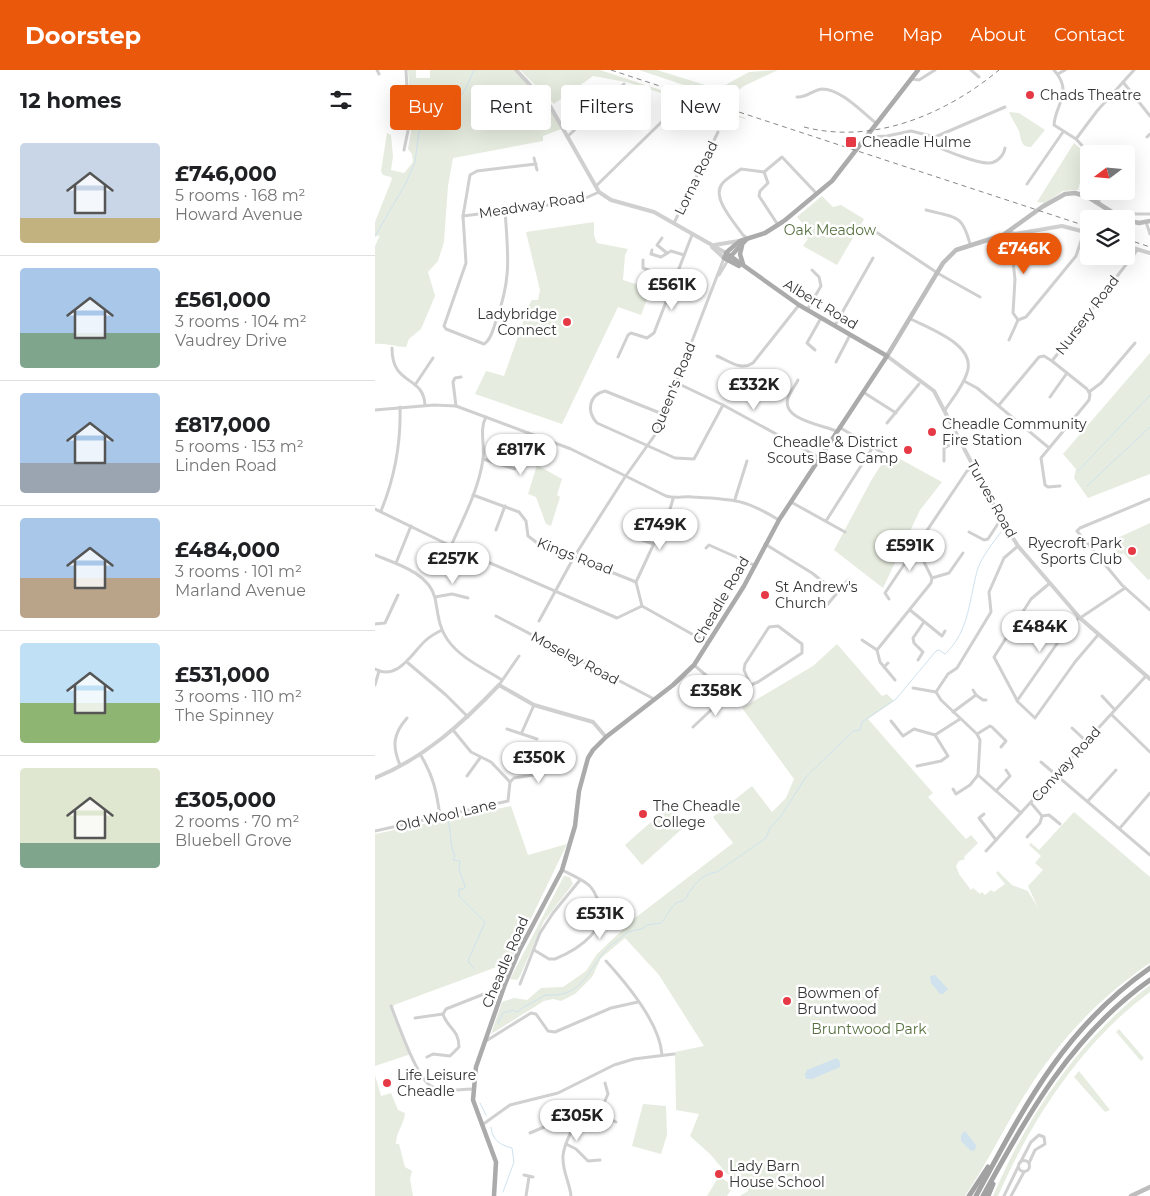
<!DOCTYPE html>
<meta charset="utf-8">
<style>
body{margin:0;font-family:Montserrat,sans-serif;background:#f6f6f6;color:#202124;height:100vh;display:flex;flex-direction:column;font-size:19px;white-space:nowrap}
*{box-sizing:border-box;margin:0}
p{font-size:16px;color:#757577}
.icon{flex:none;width:28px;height:28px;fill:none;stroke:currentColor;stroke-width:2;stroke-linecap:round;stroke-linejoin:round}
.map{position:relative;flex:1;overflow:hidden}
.details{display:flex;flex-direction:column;background:#fff;width:375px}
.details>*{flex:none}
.top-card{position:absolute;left:15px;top:15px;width:475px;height:45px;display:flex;gap:10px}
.needle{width:32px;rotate:254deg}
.controls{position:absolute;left:705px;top:75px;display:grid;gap:10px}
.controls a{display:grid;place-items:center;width:55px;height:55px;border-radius:5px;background:#fff;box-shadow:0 5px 20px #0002;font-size:25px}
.price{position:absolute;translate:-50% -42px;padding:0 11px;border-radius:18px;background:#fff;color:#222;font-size:16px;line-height:32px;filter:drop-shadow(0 1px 2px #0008)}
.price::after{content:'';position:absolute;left:50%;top:30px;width:15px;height:11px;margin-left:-8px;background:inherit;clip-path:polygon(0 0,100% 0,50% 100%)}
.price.on{background:#ea580c;color:#fff}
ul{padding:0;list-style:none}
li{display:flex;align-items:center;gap:15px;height:125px;padding:0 20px}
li+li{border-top:1px solid #e0e0e0}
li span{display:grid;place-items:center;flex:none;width:140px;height:100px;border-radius:5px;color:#555}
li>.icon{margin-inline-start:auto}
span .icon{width:60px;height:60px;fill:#fffc;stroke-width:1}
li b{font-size:21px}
h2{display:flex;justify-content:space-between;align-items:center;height:60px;padding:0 20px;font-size:21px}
.pill{padding:0 18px;border-radius:5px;background:#fff;box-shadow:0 5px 20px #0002;font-size:18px;line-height:45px}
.pill.on{background:#ea580c;color:#fff}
header{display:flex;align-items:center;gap:30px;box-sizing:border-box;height:70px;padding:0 25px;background:#ea580c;color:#fff}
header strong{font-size:24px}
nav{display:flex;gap:28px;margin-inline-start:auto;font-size:18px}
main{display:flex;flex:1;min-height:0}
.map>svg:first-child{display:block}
.green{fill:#e6ecdf}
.water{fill:#cfe2ee}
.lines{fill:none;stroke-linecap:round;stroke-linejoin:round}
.stream{stroke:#cfe2ee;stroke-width:1}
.minor{stroke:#d0d0d0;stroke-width:3}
.tertiary{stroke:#d0d0d0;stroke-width:4}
.secondary{stroke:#bdbdbd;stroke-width:4.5}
.primary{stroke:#ababab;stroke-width:4.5}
.trunk{stroke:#a2a2a2;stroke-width:5}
.rail{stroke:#888;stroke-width:1;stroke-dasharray:5 4;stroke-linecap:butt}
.poi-dot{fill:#e63946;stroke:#fff;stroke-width:2}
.labels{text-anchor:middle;stroke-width:5;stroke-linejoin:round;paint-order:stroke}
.poi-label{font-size:14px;fill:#333;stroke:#fff;text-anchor:start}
.street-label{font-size:14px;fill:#333;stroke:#fff}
.park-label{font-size:14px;fill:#56703f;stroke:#fff}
</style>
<header>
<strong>Doorstep</strong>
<nav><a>Home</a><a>Map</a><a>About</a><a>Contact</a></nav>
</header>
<main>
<section class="details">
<h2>12 homes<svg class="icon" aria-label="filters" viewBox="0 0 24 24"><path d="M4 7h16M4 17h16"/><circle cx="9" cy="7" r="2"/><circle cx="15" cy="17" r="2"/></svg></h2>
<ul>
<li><span style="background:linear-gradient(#c9d6e8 75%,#c2b280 0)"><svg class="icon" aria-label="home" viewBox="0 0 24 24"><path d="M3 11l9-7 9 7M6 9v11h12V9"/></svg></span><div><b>£746,000</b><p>5 rooms · 168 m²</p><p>Howard Avenue</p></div></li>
<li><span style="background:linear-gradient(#a9c7e8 65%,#7fa58c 0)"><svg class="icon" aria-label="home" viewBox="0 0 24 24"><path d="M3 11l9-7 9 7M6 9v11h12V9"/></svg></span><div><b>£561,000</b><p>3 rooms · 104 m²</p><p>Vaudrey Drive</p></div></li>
<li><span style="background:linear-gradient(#a9c7e8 70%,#9aa5b1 0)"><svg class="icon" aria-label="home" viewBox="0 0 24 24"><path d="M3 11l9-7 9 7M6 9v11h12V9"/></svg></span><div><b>£817,000</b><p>5 rooms · 153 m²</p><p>Linden Road</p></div></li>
<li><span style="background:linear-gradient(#a9c7e8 60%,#b9a48a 0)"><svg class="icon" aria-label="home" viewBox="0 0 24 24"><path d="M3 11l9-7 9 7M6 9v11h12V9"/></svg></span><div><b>£484,000</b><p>3 rooms · 101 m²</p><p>Marland Avenue</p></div></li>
<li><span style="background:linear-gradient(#bfe0f5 60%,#8fb573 0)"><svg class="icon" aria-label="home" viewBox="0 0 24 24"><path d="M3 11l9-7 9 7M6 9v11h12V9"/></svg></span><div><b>£531,000</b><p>3 rooms · 110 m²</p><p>The Spinney</p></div></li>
<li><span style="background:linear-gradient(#dfe7d0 75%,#7fa58c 0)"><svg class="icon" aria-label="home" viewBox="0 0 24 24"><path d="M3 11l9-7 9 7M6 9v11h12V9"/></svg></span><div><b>£305,000</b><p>2 rooms · 70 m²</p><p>Bluebell Grove</p></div></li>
</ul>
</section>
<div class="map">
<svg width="775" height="1126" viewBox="0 0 775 1126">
<rect width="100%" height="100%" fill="#fff"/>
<g class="green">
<path d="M 33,0 L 41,0 L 41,8 L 55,8 L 55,0 L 141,0 L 167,26 L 189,58 L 168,66 L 168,71 L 78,88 L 73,116 L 69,172 L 63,191 L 53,202 L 60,226 L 46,259 L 34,269 L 31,277 C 21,277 11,273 0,274 L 0,176 L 5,165 L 0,167 L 0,152 L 17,109 L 16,107 L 8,105 L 6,101 L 12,63 L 16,65 L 18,86 L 16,100 L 29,103 L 38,92 L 37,84 L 33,79 L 39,44 L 36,44 Z"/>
<path d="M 145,0 L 225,0 L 371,48 L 370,49 L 251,12 L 218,6 L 179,34 Z"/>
<path d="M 264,0 L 282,0 L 343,19 L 374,2 L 403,0 L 369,16 L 351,29 Z"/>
<path d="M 634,42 L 644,43 L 670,60 L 656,77 C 644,77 647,67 643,59 C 641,55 637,49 634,42 Z"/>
<path d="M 699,73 L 714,86 L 714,103 L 708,101 L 703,120 L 688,121 L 670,133 L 662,132 Z"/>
<path d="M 447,126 L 458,137 L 466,135 L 489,149 L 462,195 L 428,176 L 433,169 L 425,163 L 431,157 L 422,147 Z"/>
<path d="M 219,152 L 219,165 L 222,173 L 253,179 L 250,185 L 248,210 L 276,219 L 266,245 L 243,237 L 187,354 L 100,324 L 111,301 L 129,306 L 154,235 L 157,230 L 163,230 L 165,220 L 151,162 Z"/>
<path d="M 775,283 L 775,404 L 713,428 L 699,408 L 701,399 L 688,384 Z"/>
<path d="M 514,383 L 567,412 L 545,440 L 508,518 L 459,480 L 497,409 Z"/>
<path d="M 162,395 L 187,409 L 182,425 L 185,427 L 176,456 L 171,454 L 161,427 L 153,424 Z"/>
<path d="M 775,453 L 775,509 L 773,510 L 748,483 L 734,495 L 729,489 L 741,479 L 738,470 Z"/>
<path d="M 462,574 L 507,626 L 512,624 L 519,631 L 493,649 L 558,723 L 553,727 L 591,769 L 596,765 L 603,773 L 589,787 L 590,789 L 584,791 L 581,796 L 584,804 L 596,820 L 598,818 L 605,824 L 607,822 L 610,825 L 616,820 L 619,822 L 630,814 L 621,803 L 623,801 L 637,815 L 653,821 L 663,838 L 653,816 L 668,800 L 660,793 L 666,786 L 654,775 L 656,773 L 664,780 L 699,742 L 775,807 L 775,893 C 729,924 689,965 658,1012 C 633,1049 615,1089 590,1126 L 365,1126 L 373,1121 L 372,1118 L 352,1104 L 335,1084 L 315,1066 L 324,1044 L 301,1040 L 300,982 L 329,976 L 284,905 L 250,868 L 226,888 L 217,907 L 200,924 L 186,931 L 178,929 L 169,931 L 116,964 L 127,932 L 139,928 L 152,930 L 166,918 L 188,917 L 211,901 L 222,884 L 260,848 L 358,773 L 338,747 L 377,716 L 397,742 L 411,728 L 419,709 L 367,638 L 438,596 Z"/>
<path d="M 136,736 L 153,785 L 192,774 L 135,892 L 19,935 L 17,940 L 36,984 L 0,996 L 0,764 Z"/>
<path d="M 293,737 L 310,756 L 267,795 L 250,775 Z"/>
<path d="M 189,806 L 195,807 L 198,814 L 169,851 L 145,906 L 142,910 L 135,909 Z"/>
<path d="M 775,915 L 775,922 C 706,973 657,1049 623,1126 L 618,1126 C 653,1044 704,970 775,915 Z"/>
<path d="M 744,959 L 769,988 L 766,991 L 741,962 Z"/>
<path d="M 704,1001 L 735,1040 L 730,1042 L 699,1007 Z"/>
<path d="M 0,1005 L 6,1026 L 16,1023 L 23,1040 L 30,1043 C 29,1055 21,1061 21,1074 L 24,1074 L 30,1097 L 37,1101 L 35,1109 L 38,1126 L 0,1126 Z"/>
<path d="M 268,1034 L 291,1036 L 292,1065 L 286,1084 L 257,1076 Z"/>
<path d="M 344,1106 L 358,1116 L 352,1126 L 332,1126 Z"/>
</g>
<g class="water">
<path d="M 560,905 L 573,919 L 568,924 L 565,924 L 556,913 L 555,906 Z"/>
<path d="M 462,988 L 465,992 L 465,997 L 437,1009 L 431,1009 L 430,1004 L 432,1000 Z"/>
<path d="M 590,1061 L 601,1075 L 600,1080 L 596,1081 L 586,1071 L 586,1065 Z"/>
</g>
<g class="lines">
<g class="stream">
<path d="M 0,166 L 31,113 L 40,92 L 47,38 L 54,30 C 87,33 86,29 99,0"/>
<path d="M 703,401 L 775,325"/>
<path d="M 712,416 L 775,357"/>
<path d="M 73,751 C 77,763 74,775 80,786 L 78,790 L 85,791 L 84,799 L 90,816 L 89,819 L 84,819 L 84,826 L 110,852 L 93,891 L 99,899"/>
<path d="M 123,953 L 128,943 L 138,940 L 142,942 C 150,935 160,932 170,925 C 211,928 212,897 236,875 C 241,872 247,866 252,863 C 259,859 267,861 272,855 L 286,853 C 292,847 294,839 300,834 C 303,831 309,832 311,828 C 317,816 328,803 342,802 L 391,768 L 395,758 L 406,746 L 431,707 L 478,661 L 485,660 L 487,652 L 521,629 L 561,581 L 564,580 L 570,584 C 595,561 594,528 603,498 C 608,485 618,473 626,462"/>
<path d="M 105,1033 L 111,1045"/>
<path d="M 116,1057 C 117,1070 125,1075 137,1078 L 139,1092 L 128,1122"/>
</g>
<g class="minor">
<path d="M 2,0 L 4,4"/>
<path d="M 596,0 L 604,7"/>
<path d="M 679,0 C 699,23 680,34 679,55 L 701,69 L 715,84"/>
<path d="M 683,4 L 690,0"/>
<path d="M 537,9 L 544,10 L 560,0"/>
<path d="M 748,12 L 775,46"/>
<path d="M 422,27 C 432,28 437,20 447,19 C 466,19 487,42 501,53"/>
<path d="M 193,66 L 249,14"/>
<path d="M 491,67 L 512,66 L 536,61 L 560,67 L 630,37"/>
<path d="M 560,67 L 561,76 C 571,81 604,94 614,93 C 622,93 629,85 630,78"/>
<path d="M 772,67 L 775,64"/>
<path d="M 701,69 L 722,41 L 759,0"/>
<path d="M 29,80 L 34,56 L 31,0"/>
<path d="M 159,88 L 162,100"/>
<path d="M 389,102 L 393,113 L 385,121 L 384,126 L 403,155"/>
<path d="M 652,114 L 688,62"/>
<path d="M 221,116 L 307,32"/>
<path d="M 724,133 L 724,121"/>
<path d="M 130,140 C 133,186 137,207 121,251 C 118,259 116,270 109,274 L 71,259 L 69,256 L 91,193 L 88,146 L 95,105 L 102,101 L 161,94"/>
<path d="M 551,140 C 580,148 587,143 595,174"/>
<path d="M 88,146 L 204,131 L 224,122"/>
<path d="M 748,149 L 751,144 L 775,144"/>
<path d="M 771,152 L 775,164"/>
<path d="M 299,153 L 343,62"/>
<path d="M 495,158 L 564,204 L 605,227"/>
<path d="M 635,164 L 640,209 L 638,243 L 643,250"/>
<path d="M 287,168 L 282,175 L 292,183"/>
<path d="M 373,169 L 368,165 C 360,153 336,128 347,114 C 351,108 360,104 366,99 L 389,102 L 407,87 L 442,124"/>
<path d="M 277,180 L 276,184 L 286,187 L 296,181 L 309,185"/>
<path d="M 268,190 L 268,198 L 299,209"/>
<path d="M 344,205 L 353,190"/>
<path d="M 432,240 L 446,216 L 444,207 L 437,200"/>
<path d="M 536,249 C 555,259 602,275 592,303 C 588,316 578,328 570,340"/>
<path d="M 643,250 L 651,247 L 701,186 L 709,162"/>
<path d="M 460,255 L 498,188"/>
<path d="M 634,270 L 643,250"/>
<path d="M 17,278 C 17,317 48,304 50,335"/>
<path d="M 440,280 L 432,273 L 446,248"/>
<path d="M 342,286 C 354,291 366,301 378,293 L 424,235"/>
<path d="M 243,287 L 253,265 L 256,263 L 272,268 L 279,263 L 317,165"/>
<path d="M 461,292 L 475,265"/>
<path d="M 423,310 C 420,316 415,322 413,328 C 406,350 448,355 461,361"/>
<path d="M 589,311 L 602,318 L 673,377"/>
<path d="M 302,313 L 348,335 L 445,388"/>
<path d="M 40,315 L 58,288"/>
<path d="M 488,322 L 521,343"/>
<path d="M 714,322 L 726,313 L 760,273"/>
<path d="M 675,327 L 692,303"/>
<path d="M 624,335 L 664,287 L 669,286 L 677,291"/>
<path d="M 81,336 L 78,312 L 80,308 L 86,307"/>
<path d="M 0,340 L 59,335 L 81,336 L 196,379 L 291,426 C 301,429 308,426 318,427 C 357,429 370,429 404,450"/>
<path d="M 290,345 L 230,321 C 214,325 211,341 222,353 L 300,388 L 319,389 L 348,335"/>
<path d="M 512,353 L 544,314"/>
<path d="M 464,357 L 511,385"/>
<path d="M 108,389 L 140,399 L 153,363"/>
<path d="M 569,391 L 569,378 L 585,370"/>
<path d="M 685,416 L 673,417 L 670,415 L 666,388 L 714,330 L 715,324 L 712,319 L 677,291 L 763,179"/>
<path d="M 98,425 L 144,442 L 151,451 L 153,466 L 161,472 L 261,512"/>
<path d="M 360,429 L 372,391"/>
<path d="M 775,429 L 705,458 L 702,461 L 747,515 L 775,540"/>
<path d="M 416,432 L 470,462"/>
<path d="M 0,439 L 76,476 L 242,548 L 267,536 L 333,573"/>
<path d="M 6,441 C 20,407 26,374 25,337"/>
<path d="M 451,451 L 498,377"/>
<path d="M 121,460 L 130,436"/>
<path d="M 594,462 L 609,470 L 613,469 L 626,449"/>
<path d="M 252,464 L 278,474"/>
<path d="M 390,474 L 437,503 L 461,522"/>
<path d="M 76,476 C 88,449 104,419 108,389 C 110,375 104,359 111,347"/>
<path d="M 643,476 L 629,488 L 614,522 L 616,542 L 582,598 L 573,604 L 561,622 L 566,630 L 602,664 L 605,670 L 603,705 L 646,743"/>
<path d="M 331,478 L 334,475 L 379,495"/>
<path d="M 0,485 C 22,494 54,503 60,528 C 63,542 63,556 72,569 C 85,588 108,598 127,610"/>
<path d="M 21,493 L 36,456"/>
<path d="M 557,508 L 574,503 L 588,483"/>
<path d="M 675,513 L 656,529 L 619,587 L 643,632 L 660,648 L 700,592 L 723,565"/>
<path d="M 60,527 L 77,524 L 93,528"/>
<path d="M 514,529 L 510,523 L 592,401 L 598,397"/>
<path d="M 452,535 L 473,510"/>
<path d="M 267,536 L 261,512 L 295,439 L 298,429"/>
<path d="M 535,540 L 567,566 L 570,561"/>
<path d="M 121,546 L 279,629"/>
<path d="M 705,548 L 750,518"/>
<path d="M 164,551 L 199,487 L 250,407 L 282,362 L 349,188"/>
<path d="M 0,554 L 10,553 L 23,525"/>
<path d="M 487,570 L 502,580"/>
<path d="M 543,590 L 548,582 L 539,573 L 538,568 L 549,552"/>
<path d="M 33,593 L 71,625 L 93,647"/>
<path d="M 319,595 L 353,624"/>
<path d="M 509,597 L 513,593"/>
<path d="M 0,599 C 23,611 37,583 50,571 C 55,566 61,563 67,560"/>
<path d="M 520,610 L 505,592 L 502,580 L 556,513 L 557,508 L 541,476"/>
<path d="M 0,615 L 4,601"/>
<path d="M 124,615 L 144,586"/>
<path d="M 538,618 L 561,622"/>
<path d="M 601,625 L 608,630 L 611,630"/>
<path d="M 727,626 L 740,640"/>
<path d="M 642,631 L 688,565 L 704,547"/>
<path d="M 578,642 L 601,625 L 598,620"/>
<path d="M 737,645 L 775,682"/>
<path d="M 516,651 L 528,666 L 539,659 L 560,665 L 585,649"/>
<path d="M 318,657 L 353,624 L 383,612 L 427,583 L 427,574 L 403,556 L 394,557 L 370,594 L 369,600 L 376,616"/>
<path d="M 697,658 L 711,671"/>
<path d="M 132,659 L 162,669"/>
<path d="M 147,662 L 159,635"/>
<path d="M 602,664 L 615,656 L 617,657 L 631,671 L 626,677"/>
<path d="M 45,684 C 58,705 62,722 65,747"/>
<path d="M 666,692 L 775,785"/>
<path d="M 25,695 C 17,676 18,664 32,648"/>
<path d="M 542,696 L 566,691 L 573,686 L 560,665"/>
<path d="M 92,706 L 105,688"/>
<path d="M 135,712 L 139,708 L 165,704 L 170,692"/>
<path d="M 578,719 L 581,724 L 595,715 L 603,705"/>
<path d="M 621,721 L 635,706 L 631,700"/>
<path d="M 713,731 L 741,700"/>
<path d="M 609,744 L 604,748 L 621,770"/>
<path d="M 667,746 L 674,745 L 685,754"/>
<path d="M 745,758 L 775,723"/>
<path d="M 0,761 L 133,731 L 135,712 L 116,692 L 96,682 L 78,660"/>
<path d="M 652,767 L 665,753 L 667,746 L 656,733"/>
<path d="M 611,781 L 771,606"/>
<path d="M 159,880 L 174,889 L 180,889 C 204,879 237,858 222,828 C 220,823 216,816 211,813 C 204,808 195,804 187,800"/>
<path d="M 231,891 C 252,914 285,953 287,985"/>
<path d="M 145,914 L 165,863 L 178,843 L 205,810"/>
<path d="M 16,936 C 23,953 42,1009 56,1016 C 66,1023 87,1019 98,1019"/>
<path d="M 40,948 L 68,944"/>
<path d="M 111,971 L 156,943 L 161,944 L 173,961 L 180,962 L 236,938 L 263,932"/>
<path d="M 52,987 L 58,984 L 75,986 L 84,977 C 84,959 72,958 68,944 L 71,939 L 114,922 L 127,924"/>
<path d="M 225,1042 L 233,1024 L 230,1013"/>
<path d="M 107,1055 L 135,1035 L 183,1023 L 239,995 L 259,989 L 299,984"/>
<path d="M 155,1063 L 183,1051 L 199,1058"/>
<path d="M 191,1074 L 201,1079 L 213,1091 L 225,1090"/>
<circle cx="649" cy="1096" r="5.5"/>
<path d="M 645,1093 L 656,1072 L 664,1065 L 669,1067 L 670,1074 L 660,1080 L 654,1093"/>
<path d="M 149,1105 L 158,1107"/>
<path d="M 151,1126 L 154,1107"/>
<path d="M 196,1126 C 195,1113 187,1101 188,1086 C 189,1069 203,1055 204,1037 L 211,1036 L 241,1052"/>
<path d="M 629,1126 L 643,1097"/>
<path d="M 636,1126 L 649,1102"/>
</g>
<g class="tertiary">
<path d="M 141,0 L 175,36 L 224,122 L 236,130 L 279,142 L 351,183"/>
<path d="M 633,162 L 640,164 L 687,156 L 714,163"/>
<path d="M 339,175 L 364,171"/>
<path d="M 751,176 L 775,183"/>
<path d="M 337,177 L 349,188"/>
<path d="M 512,286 L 559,321 L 626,449 L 643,476 L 705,548 L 775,609"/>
<path d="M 0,708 C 49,688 88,653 124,615 L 159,635 L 218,652 L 231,667"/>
</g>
<g class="secondary">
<path d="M 751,150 L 764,153 L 775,151"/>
<path d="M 512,286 L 568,193 L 581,180 L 628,165 L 667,137 L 690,124 L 700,123 L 713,127 L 748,149"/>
<path d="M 756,1126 L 775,1117"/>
</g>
<g class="primary">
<path d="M 367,176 L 365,184 L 368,194"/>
<path d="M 354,188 L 371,170"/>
<path d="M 364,196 L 349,188 L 353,181 L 365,171 L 390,163 L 409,151 L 457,111 L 543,0"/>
<path d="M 119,1126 L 121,1092 L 98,1030 L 101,997 L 130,914 L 144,881 L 187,800 L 200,756 L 204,721 L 213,688 L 218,680 L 231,667 L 298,615 L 319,595 L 369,516 L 404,450 L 512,286 L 424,235 L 351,183"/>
</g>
<g class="trunk">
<path d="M 594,1126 L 613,1097"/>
<path d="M 601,1126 C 649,1037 689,958 775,898"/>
<path d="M 608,1126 C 652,1045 698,964 775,910"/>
<path d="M 613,1126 L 618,1114"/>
</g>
<g class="rail">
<path d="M 236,0 L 714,157"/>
<path d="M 429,57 C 499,75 571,44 624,0"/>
<path d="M 751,169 L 775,177"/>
</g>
</g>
<g class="poi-dot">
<circle cx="655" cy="25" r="5"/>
<rect x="470" y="66" width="12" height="12" rx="2.5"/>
<circle cx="192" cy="252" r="5"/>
<circle cx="557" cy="362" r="5"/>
<circle cx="533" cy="380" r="5"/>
<circle cx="757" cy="481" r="5"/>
<circle cx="390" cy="525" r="5"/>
<circle cx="268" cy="744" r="5"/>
<circle cx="412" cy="931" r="5"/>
<circle cx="12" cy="1013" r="5"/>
<circle cx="344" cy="1104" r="5"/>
</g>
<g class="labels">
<g class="poi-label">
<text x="665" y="30">Chads Theatre</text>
<text x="487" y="77">Cheadle Hulme</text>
<text x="182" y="249" text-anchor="end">Ladybridge<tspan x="182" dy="16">Connect</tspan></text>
<text x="567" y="359">Cheadle Community<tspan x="567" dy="16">Fire Station</tspan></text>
<text x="523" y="377" text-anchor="end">Cheadle &amp; District<tspan x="523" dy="16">Scouts Base Camp</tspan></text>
<text x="747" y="478" text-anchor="end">Ryecroft Park<tspan x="747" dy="16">Sports Club</tspan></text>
<text x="400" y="522">St Andrew's<tspan x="400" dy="16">Church</tspan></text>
<text x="278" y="741">The Cheadle<tspan x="278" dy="16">College</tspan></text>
<text x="422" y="928">Bowmen of<tspan x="422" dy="16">Bruntwood</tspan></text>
<text x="22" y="1010">Life Leisure<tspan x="22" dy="16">Cheadle</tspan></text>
<text x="354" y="1101">Lady Barn<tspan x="354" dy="16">House School</tspan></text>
</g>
<g class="street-label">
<text transform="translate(321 108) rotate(-64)" y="5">Lorna Road</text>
<text transform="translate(157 135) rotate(-9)" y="5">Meadway Road</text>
<text transform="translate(446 234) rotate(31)" y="5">Albert Road</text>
<text transform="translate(712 245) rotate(-53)" y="5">Nursery Road</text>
<text transform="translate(298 318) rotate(-68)" y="5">Queen's Road</text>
<text transform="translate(617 429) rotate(61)" y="5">Turves Road</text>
<text transform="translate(200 486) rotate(21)" y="5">Kings Road</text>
<text transform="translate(346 530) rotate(-60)" y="5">Cheadle Road</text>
<text transform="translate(200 588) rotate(28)" y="5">Moseley Road</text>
<text transform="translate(691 694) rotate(-48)" y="5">Conway Road</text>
<text transform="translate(71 745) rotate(-13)" y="5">Old Wool Lane</text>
<text transform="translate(130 892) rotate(-67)" y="5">Cheadle Road</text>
</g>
<g class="park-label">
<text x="455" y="165">Oak Meadow</text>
<text x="494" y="964">Bruntwood Park</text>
</g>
</g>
</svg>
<div class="controls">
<a><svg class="needle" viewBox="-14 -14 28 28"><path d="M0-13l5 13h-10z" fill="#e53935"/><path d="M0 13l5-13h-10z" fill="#757577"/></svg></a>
<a><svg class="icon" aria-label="layers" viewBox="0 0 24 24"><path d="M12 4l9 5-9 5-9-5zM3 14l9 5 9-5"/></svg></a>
</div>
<b class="price on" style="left:649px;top:205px">£746K</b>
<b class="price" style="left:297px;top:241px">£561K</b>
<b class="price" style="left:379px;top:341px">£332K</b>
<b class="price" style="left:146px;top:406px">£817K</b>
<b class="price" style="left:285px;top:481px">£749K</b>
<b class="price" style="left:535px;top:502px">£591K</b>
<b class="price" style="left:78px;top:515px">£257K</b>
<b class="price" style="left:665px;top:583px">£484K</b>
<b class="price" style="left:341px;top:647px">£358K</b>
<b class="price" style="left:164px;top:714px">£350K</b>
<b class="price" style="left:225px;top:870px">£531K</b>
<b class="price" style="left:202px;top:1072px">£305K</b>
<div class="top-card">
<a class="pill on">Buy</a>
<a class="pill">Rent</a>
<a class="pill">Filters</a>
<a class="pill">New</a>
</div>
</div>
</main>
